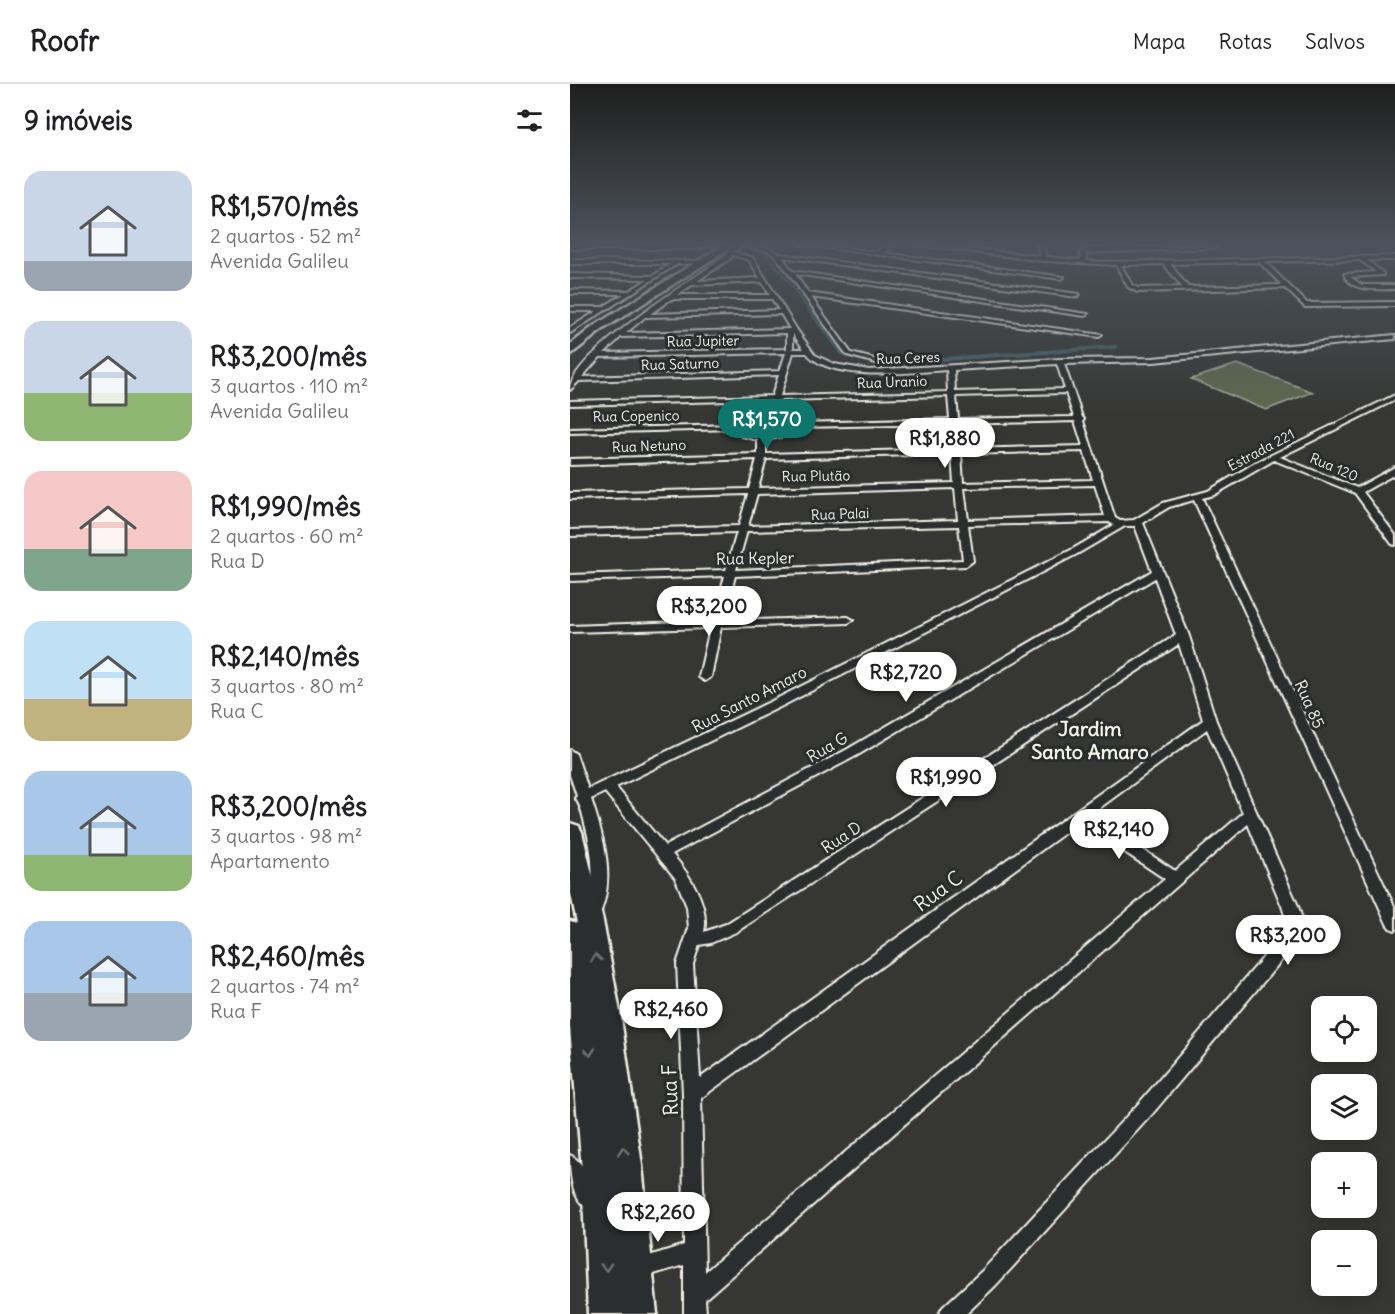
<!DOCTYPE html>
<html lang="pt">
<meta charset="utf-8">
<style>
body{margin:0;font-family:Delius,sans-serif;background:#f2f2f2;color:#202124;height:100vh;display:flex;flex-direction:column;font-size:22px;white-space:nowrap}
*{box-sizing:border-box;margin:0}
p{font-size:20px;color:#757577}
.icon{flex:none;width:33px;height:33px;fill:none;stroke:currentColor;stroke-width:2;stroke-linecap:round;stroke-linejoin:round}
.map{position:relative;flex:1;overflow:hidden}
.side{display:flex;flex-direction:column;background:#fff;width:570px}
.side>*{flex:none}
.fabs{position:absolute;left:741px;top:912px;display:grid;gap:12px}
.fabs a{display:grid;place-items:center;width:66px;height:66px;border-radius:12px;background:#fff;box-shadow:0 3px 15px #0003;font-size:30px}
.price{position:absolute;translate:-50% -51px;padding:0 14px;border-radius:21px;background:#fff;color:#222;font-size:20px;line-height:39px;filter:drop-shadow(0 2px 3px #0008)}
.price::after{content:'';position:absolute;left:50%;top:36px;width:18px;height:14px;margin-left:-9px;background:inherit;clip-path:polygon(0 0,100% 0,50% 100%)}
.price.active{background:#0f766e;color:#fff}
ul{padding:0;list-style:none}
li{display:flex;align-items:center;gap:18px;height:150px;padding:0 24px}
li span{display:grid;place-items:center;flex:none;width:168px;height:120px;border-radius:18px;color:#555}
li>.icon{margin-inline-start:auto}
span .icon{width:72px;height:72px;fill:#fffc;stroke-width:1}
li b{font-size:26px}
h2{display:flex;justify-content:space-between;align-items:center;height:72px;padding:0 24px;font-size:26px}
header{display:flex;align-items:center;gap:36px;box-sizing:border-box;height:84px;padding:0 30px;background:#fff;border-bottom:2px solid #e0e0e0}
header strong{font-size:28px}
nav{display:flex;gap:33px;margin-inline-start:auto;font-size:21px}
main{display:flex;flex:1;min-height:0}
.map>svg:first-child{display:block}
.green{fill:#5f684f;stroke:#aaac9c;stroke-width:1.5}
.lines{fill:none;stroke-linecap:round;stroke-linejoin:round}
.canal{fill:#47646b;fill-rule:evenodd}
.street-casing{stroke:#f4f1e8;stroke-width:4}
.highway-casing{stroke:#f4f1e8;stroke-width:5}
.street{fill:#2a2d2e;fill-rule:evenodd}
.highway{fill:#2a2d2e;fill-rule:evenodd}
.oneway{stroke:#71726f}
.labels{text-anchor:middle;stroke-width:6;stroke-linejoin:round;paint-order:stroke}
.far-street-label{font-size:14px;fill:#f4f1e8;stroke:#2a2d2e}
.street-label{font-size:16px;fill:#f4f1e8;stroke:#2a2d2e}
.quarter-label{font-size:20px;font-weight:bold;fill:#f4f1e8;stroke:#2a2d2e}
.near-street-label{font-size:20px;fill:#f4f1e8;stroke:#2a2d2e}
</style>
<header>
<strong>Roofr</strong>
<nav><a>Mapa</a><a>Rotas</a><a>Salvos</a></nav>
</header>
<main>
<section class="side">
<h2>9 imóveis<svg class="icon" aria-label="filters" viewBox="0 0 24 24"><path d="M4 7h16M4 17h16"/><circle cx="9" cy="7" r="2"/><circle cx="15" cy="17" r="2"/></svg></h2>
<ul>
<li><span style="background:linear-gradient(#c9d6e8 75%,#9aa5b1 0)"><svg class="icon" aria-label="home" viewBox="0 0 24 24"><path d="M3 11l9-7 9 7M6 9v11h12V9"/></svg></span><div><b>R$1,570/mês</b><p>2 quartos · 52 m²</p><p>Avenida Galileu</p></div></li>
<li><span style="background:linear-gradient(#c9d6e8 60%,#8fb573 0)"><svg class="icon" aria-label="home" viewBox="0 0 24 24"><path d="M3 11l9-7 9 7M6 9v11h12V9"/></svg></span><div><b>R$3,200/mês</b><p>3 quartos · 110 m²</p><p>Avenida Galileu</p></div></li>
<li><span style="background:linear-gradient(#f6c9c9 65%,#7fa58c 0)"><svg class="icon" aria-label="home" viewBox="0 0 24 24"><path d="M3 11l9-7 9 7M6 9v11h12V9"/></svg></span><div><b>R$1,990/mês</b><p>2 quartos · 60 m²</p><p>Rua D</p></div></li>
<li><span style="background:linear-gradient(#bfe0f5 65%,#c2b280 0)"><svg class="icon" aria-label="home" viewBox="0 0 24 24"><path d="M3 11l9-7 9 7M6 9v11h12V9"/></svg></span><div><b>R$2,140/mês</b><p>3 quartos · 80 m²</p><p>Rua C</p></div></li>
<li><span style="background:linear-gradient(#a9c7e8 70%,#8fb573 0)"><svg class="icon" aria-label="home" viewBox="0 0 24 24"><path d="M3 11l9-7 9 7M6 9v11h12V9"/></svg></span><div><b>R$3,200/mês</b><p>3 quartos · 98 m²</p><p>Apartamento</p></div></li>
<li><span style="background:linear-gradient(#a9c7e8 60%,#9aa5b1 0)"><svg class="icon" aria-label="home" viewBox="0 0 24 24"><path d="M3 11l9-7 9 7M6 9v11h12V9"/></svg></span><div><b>R$2,460/mês</b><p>2 quartos · 74 m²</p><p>Rua F</p></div></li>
</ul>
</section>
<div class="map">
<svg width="825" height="1230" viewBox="0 0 825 1230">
<rect width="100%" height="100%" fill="#363734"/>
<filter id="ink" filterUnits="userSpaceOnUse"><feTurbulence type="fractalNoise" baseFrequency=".0167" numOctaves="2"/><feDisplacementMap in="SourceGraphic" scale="12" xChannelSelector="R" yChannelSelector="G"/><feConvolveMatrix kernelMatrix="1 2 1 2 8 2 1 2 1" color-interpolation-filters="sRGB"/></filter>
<g filter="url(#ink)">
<g class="green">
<path d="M 667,280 L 743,308 L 696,326 L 621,295 Z"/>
<path d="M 199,332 L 219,336 L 222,342 C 210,355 189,353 174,347 L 173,344 L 178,337 Z"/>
</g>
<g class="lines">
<path class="canal" d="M 164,161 C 177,162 190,162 200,171 L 274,269 L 300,275 L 329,276 L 546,261 L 549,263 L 546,265 L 329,280 L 300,279 L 270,271 L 217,198 L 191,168 L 164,164 L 114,166 L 112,165 Z"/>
<defs>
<g id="street">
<path d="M 135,160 L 149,160 L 124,165 L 0,165 L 0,161 Z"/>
<path d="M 168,160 L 200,164 L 209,170 L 509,210 L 507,213 L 212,173 L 222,187 L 518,230 L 515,232 L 225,190 L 238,209 L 532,251 L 529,253 L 241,213 L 281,269 L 308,276 L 309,277 L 306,279 L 277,271 L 206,172 L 198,167 L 172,162 L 163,168 L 183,174 L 227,246 L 245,271 L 264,280 L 299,286 L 490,275 L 583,274 L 825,251 L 825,255 L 583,278 L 494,280 L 512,333 L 514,335 L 513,337 L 545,434 L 550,437 L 564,436 L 593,419 L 638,407 L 685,379 L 825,311 L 825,316 L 710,373 L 787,404 L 825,383 L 825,390 L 793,408 L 825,451 L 825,461 L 822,460 L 785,409 L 704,376 L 644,411 L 632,414 L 825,824 L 825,846 L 820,844 L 817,840 L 624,416 L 599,423 L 573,439 L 619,552 L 646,637 L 728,822 L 734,842 L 721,865 L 583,1029 L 426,1201 L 396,1230 L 369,1230 L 373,1223 L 412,1187 L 571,1017 L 709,855 L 718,841 L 712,822 L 678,740 L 135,1215 L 136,1230 L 114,1230 L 114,1181 L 67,1195 L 60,1192 L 57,1185 L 60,1178 L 114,1161 L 113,1010 L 107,880 L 119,844 L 117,823 L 106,795 L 35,708 L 21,715 C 34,754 47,798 27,836 L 22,838 L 17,836 L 14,832 C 26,801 24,772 15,740 C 13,731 11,721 5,714 L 7,712 L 0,691 L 0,666 L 6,670 L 18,705 L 206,615 L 501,466 L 544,441 L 539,438 L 398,441 L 403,477 L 396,482 L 165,492 L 153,537 L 278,533 L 283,536 L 278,539 L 151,543 L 141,593 L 135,597 L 129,593 L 140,544 L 0,548 L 0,542 L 142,537 L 155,492 L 0,497 L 0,491 L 156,486 L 167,448 L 0,452 L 0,446 L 169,442 L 178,410 L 0,415 L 0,409 L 179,405 L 187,375 L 0,381 L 0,375 L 188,370 L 188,356 L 172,352 L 165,345 L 0,349 L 0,345 L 167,341 C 177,329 209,323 222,331 C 223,332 228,337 229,339 L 380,335 L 378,312 L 208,316 L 206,323 L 203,323 L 199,321 L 201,316 L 0,321 L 0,317 L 202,312 L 209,291 L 9,297 L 0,306 C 0,271 125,194 156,172 L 158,166 ZM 162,171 L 179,176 L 190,194 L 127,197 L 161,174 ZM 192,198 L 200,211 L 107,211 L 122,201 ZM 101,215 L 202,215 L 209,226 L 80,230 ZM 211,230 L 220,245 L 56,249 L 75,233 ZM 217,249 L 217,265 L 34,269 L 51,253 ZM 223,250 L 234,265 L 223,265 ZM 216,269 L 210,287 L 12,293 L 30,273 ZM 223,269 L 237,269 C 260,299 343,288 377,286 L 378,308 L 210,312 ZM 487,280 L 495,305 L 385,308 L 384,286 ZM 496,309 L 504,333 L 388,335 L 386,312 ZM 199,332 L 216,334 L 221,339 L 220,343 C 206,352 188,356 173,345 L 179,337 ZM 505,337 L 513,362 L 390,365 L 388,340 ZM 380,340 L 382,365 L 196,370 L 196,356 L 214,352 L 228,343 ZM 514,367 L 523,396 L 393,399 L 391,370 ZM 382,370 L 384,399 L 188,404 L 196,375 ZM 525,401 L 535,432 L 398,436 L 394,404 ZM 385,404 L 388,436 L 178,442 L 187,410 ZM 389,442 L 393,476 L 166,486 L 177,447 ZM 555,442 L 565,442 L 582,487 L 276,666 L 95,762 L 46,703 L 214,621 L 507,470 ZM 585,494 L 606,551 L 156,840 L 134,848 C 140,820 119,790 102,770 L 286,672 ZM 609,560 L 633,636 L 130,994 L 123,880 L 129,861 L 141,859 L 166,848 ZM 637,645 L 673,729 L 605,787 L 520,731 ZM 510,738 L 595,795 L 135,1188 L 131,1014 Z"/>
<path d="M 229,160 L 243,160 L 307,168 L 320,160 L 327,160 L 313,169 L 494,193 L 491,195 Z"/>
<path d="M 343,160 L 359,160 L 470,172 L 467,160 L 473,160 L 476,173 L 511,176 L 510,168 L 518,164 L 643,162 L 646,164 L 516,169 L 517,177 L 530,178 L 825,172 L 825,176 L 797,176 L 813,189 L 813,191 L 780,193 L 792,201 L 825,201 L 825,205 C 808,205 781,209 774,190 L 806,188 L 790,176 L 695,178 L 737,219 L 825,218 L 825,222 L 735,223 L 715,204 L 567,208 L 558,203 L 546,181 L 474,177 ZM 689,178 L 712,201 L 618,203 L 600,180 ZM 594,180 L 612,203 L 568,204 L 562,201 L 551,181 Z"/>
<path d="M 0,176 L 131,177 L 134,179 L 107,180 L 0,249 L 0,244 L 27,227 L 0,227 L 0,223 L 33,223 L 54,210 L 0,210 L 0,206 L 59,207 L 78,195 L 0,194 L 0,190 L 83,192 L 101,180 L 0,180 Z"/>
<path d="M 0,1071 C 12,1076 27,1104 32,1117 L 29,1124 L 22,1127 C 1,1118 0,1090 0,1071 Z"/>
</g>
<g id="highway">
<path d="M 155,160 L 166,160 L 32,246 L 0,271 L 0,261 L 24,242 Z"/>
<path d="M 0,739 L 9,742 L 12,748 L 33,837 L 51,934 L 72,1082 L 87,1230 L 18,1230 L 12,1086 L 0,943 L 0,837 L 7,839 L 0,805 Z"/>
</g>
</defs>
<use href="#street" class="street-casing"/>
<use href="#highway" class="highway-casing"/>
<use href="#street" class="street"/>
<use href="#highway" class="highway"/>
</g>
<defs><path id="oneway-chevron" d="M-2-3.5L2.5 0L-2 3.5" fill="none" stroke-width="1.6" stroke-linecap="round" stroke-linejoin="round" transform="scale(1.5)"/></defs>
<g class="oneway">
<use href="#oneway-chevron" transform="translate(26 874) rotate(-99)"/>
<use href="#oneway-chevron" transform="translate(20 968) rotate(83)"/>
<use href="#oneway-chevron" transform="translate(53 1067) rotate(-96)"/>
<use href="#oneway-chevron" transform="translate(36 1183) rotate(88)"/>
</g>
</g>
<linearGradient id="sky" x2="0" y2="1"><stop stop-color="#1e1e1d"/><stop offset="0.48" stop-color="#4c535c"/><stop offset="1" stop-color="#4c535c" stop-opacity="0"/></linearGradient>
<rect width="825" height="332" fill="url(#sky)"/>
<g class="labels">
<g class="far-street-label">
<text transform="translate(133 257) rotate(-1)" y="5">Rua Jupiter</text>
<text transform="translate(338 274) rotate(-2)" y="5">Rua Ceres</text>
<text transform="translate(110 280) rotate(-2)" y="5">Rua Saturno</text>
<text transform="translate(322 298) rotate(-2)" y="5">Rua Uranio</text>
<text transform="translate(66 332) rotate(-1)" y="5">Rua Copenico</text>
<text transform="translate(79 362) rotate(-2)" y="5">Rua Netuno</text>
<text transform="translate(691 366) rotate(-28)" y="5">Estrada 221</text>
<text transform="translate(764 383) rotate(23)" y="5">Rua 120</text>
<text transform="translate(246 392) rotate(-1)" y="5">Rua Plutão</text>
<text transform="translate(270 430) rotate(-2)" y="5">Rua Palai</text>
</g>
<g class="street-label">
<text transform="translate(185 474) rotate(-1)" y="6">Rua Kepler</text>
<text transform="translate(179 615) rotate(-27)" y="6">Rua Santo Amaro</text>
<text transform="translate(740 620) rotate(66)" y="6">Rua 85</text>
<text transform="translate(257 663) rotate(-30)" y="6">Rua G</text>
<text transform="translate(271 753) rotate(-33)" y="6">Rua D</text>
</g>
<g class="quarter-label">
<text x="520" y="652">Jardim<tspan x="520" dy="23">Santo Amaro</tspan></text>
</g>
<g class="near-street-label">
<text transform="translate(368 807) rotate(-36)" y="7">Rua C</text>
<text transform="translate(100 1006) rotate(-92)" y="7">Rua F</text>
</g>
</g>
</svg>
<div class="fabs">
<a><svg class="icon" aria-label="locate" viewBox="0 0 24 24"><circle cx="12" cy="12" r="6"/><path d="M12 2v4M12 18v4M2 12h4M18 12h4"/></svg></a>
<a><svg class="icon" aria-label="layers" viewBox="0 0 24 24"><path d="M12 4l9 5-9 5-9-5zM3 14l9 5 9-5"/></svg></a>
<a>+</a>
<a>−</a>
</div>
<b class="price active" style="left:197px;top:366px">R$1,570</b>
<b class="price" style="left:375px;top:385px">R$1,880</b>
<b class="price" style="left:139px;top:553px">R$3,200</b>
<b class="price" style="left:336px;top:619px">R$2,720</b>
<b class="price" style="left:376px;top:724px">R$1,990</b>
<b class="price" style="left:549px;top:776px">R$2,140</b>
<b class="price" style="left:718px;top:882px">R$3,200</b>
<b class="price" style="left:101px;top:956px">R$2,460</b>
<b class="price" style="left:88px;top:1159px">R$2,260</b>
</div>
</main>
